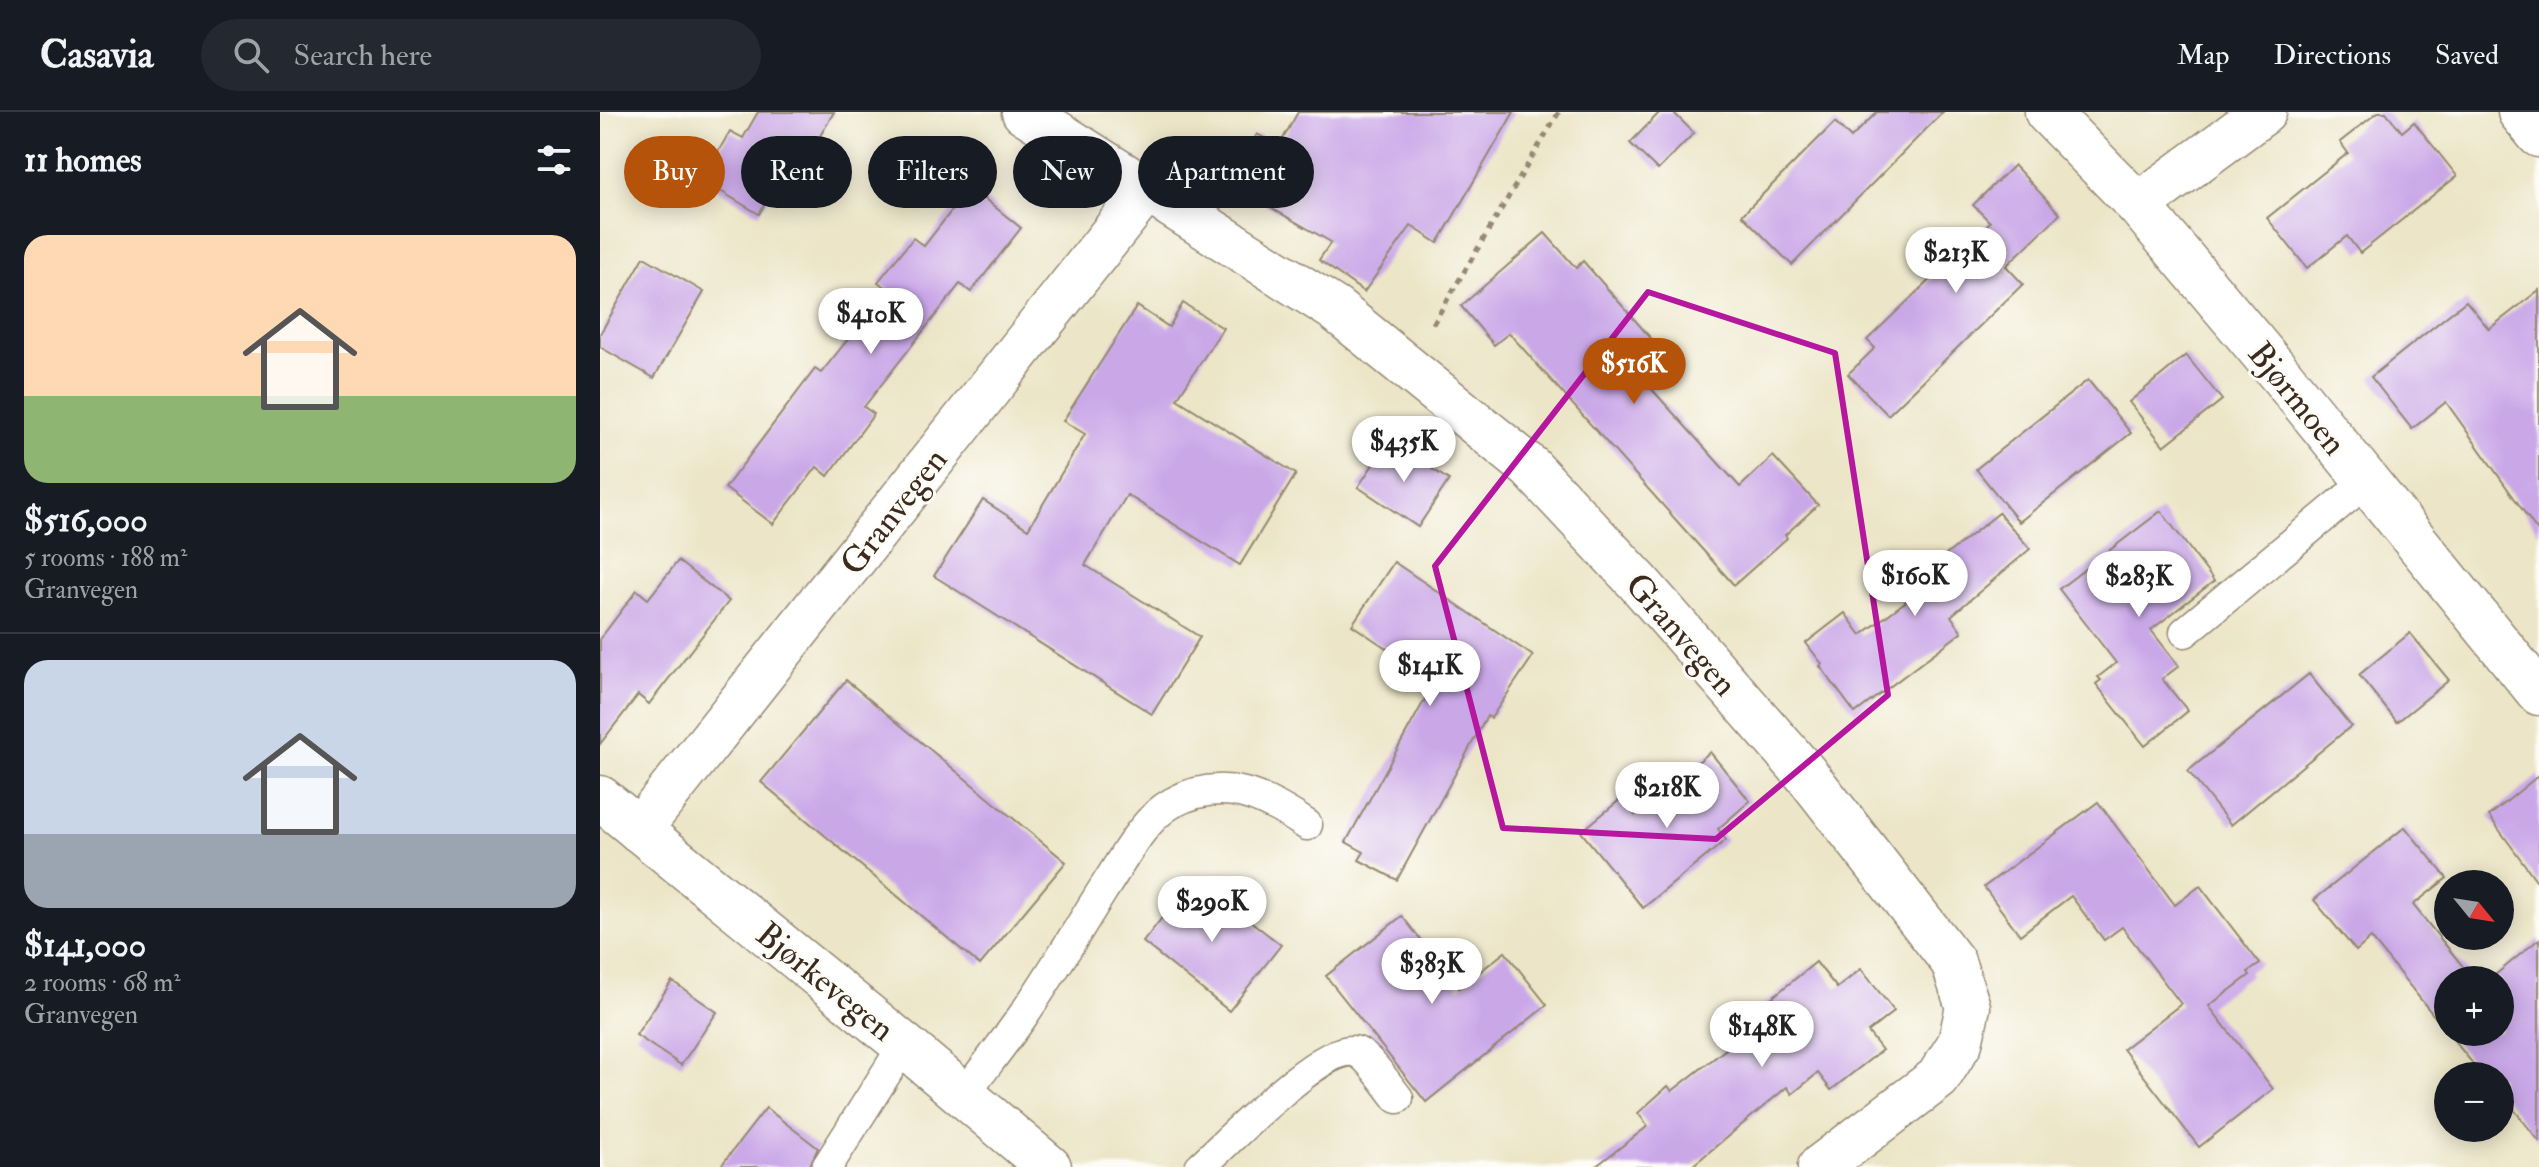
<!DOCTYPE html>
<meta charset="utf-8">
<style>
body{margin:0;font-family:"IM FELL Double Pica",serif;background:#242831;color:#f1f3f6;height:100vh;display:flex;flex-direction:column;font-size:30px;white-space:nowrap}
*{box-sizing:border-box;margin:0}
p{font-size:26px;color:#9ea1a6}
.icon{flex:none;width:44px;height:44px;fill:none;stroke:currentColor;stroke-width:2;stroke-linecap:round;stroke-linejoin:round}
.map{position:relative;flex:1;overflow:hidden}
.side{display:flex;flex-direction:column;background:#171b24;width:600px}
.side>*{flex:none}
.top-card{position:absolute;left:24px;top:24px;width:760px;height:72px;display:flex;gap:16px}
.needle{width:52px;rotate:120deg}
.controls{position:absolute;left:1834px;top:758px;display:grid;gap:16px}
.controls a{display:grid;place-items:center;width:80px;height:80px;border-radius:50%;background:#171b24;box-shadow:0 4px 20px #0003;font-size:40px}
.price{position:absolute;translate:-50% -68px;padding:0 18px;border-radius:28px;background:#fff;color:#222;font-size:26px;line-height:52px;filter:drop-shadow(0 2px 4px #0008)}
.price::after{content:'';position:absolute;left:50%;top:48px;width:24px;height:18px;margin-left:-12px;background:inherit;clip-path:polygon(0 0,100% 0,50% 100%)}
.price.active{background:#b45309;color:#fff}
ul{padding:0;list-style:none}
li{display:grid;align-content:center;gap:16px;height:424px;padding:0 24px}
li+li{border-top:2px solid #363941}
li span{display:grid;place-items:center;height:248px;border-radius:24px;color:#555}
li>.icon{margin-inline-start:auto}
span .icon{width:144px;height:144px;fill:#fffc;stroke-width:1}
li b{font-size:34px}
h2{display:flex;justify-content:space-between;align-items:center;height:96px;padding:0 24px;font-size:34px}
.chip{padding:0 28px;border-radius:36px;background:#171b24;box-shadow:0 4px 20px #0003;font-size:28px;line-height:72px}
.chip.active{background:#b45309;color:#fff}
header{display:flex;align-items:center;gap:48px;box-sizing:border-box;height:112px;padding:0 40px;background:#171b24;border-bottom:2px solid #363941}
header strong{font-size:38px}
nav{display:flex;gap:44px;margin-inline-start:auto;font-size:28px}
.search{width:560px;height:72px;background:#242831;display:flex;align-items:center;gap:20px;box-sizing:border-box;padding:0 28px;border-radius:44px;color:#9ea1a6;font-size:30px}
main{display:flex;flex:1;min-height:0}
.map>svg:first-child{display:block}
.building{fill:#caa8e8}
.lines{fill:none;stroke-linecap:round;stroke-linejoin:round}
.service-casing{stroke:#948872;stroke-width:33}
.minor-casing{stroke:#948872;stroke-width:47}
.path{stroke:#948872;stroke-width:5;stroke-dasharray:6 6;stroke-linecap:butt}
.service{stroke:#fff;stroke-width:30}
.minor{stroke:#fff;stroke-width:44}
.marked{fill:none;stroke:#b5179e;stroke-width:6;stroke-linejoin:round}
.labels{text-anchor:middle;stroke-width:6;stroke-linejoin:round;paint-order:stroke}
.street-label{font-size:34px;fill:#3b2a1e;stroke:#fdfcf7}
</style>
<header>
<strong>Casavia</strong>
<div class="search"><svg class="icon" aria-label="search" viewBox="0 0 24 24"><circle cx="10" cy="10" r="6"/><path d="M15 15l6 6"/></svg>Search here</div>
<nav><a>Map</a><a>Directions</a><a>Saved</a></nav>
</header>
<main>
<section class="side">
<h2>11 homes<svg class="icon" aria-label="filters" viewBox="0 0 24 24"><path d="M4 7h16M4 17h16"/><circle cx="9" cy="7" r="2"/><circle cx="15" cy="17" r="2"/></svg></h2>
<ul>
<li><span style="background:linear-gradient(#ffd9b3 65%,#8fb573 0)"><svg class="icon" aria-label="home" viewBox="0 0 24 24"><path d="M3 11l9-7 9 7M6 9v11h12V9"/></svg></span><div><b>$516,000</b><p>5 rooms · 188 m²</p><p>Granvegen</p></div></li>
<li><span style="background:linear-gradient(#c9d6e8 70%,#9aa5b1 0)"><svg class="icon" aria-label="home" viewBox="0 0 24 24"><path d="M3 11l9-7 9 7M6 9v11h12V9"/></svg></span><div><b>$141,000</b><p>2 rooms · 68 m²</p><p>Granvegen</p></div></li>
</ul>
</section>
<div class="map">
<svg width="1939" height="1055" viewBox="0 0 1939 1055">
<rect width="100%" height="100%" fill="#fdfcf7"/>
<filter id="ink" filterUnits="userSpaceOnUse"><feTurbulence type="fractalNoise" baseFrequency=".0125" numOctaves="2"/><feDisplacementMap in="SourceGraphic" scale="16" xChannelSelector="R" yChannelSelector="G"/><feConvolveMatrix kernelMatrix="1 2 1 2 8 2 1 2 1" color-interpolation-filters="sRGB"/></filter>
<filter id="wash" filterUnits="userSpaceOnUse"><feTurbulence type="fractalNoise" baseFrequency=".006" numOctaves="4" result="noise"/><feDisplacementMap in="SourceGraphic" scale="32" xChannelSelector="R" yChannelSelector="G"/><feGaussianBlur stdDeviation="1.8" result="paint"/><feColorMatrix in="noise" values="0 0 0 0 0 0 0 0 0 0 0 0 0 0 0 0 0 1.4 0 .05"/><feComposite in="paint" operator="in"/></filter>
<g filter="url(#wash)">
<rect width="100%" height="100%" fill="#ece5c7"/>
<g id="blocks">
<g class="building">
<path d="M 158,0 L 234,0 L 196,65 L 184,58 L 159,102 L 102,68 L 130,19 L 143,26 Z"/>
<path d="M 698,0 L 914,0 L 838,131 L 811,114 L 764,180 L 719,148 L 731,130 L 629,72 L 657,22 L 679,34 Z"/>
<path d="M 1060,0 L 1073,0 L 1094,21 L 1058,58 L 1030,31 Z"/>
<path d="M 1277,0 L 1343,0 L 1192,153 L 1142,103 L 1235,10 L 1251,26 Z"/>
<path d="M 1778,0 L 1786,0 L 1802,20 L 1814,10 L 1857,64 L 1760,141 L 1747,124 L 1707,156 L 1667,106 L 1748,41 L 1740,30 Z"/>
<path d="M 1414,53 L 1460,102 L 1406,154 L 1423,172 L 1288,303 L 1248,262 L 1275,236 L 1267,228 L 1390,110 L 1373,93 Z"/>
<path d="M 370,75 L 421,116 L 371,180 L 360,172 L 264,295 L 274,302 L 228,364 L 217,355 L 173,412 L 125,376 L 215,257 L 221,261 L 288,177 L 278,170 L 313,126 L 324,134 Z"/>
<path d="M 945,121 L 976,156 L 983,149 L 1055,231 L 1030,253 L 1140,375 L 1173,344 L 1218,393 L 1185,423 L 1187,426 L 1134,473 L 909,221 L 894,233 L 861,194 Z"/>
<path d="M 44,145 L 104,180 L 54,266 L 0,235 L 0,222 Z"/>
<path d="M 1939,178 L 1939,421 L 1846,290 L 1812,317 L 1771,265 L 1866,189 L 1889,217 Z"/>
<path d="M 583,191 L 623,216 L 577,287 L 696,362 L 640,453 L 527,383 L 485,453 L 600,525 L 552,602 L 334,464 L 383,388 L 428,417 L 485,322 L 463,309 L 537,194 L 569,215 Z"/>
<path d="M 1586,243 L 1622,288 L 1564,334 L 1529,290 Z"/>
<path d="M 1488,268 L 1531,321 L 1419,410 L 1376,357 Z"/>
<path d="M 789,329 L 849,368 L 818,415 L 758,375 Z"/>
<path d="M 1561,399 L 1614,469 L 1551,518 L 1579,554 L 1562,567 L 1588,599 L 1545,634 L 1496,572 L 1501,568 L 1498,565 L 1516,551 L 1459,477 Z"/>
<path d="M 1399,401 L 1430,437 L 1351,504 L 1362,520 L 1255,601 L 1220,554 L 1222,552 L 1206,531 L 1245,501 L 1261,523 L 1325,475 L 1318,465 Z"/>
<path d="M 78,449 L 129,489 L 49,592 L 38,583 L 0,632 L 0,527 L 37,478 L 48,487 Z"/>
<path d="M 794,450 L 933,544 L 891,606 L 887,604 L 797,768 L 759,748 L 764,740 L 746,730 L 835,569 L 752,513 Z"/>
<path d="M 1810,521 L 1849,568 L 1797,610 L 1759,563 Z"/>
<path d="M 1709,562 L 1751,614 L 1631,713 L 1588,659 Z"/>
<path d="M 246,568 L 466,750 L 380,853 L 161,670 Z"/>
<path d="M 1110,640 L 1150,689 L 1118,717 L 1126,728 L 1043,796 L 981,720 L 1022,686 L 1035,703 Z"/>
<path d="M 1939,663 L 1939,772 L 1889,704 Z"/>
<path d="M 1498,690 L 1575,793 L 1600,774 L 1660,852 L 1648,860 L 1650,863 L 1609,894 L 1673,977 L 1599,1035 L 1523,937 L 1581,892 L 1522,815 L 1504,828 L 1471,784 L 1420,823 L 1384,775 Z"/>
<path d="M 1805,715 L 1847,766 L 1813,793 L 1874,868 L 1848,868 L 1848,920 L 1900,920 L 1900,868 L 1889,868 L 1939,827 L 1939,1029 L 1900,980 L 1900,964 L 1887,964 L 1885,961 L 1882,963 L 1771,826 L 1756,839 L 1714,788 Z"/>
<path d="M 594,765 L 681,833 L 629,899 L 543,830 Z"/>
<path d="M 802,804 L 859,876 L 905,840 L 947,893 L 826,990 L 726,864 Z"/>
<path d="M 1216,850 L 1237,876 L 1261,857 L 1294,899 L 1268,920 L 1282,938 L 1231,978 L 1218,961 L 1192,982 L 1187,975 L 1091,1055 L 995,1055 L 1048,1014 L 1038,1001 L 1068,974 L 1072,979 L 1171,902 L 1164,892 Z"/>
<path d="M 72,869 L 117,900 L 81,953 L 36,923 Z"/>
<path d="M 166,996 L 218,1036 L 209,1055 L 120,1055 Z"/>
</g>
</g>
</g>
<g filter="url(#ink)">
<use href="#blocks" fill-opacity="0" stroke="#948872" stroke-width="2"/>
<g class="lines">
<defs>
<g id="service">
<path d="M 1585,520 L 1766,370"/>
<path d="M 364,983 C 383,957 404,931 422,905 C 451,863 477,819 504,776 C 523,748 542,708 572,691 C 623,663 664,684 707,713"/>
<path d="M 227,1055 L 304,933"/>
<path d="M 600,1055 C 626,1032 725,928 757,940 C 769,945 789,975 798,986"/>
</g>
<g id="minor">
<path d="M 424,0 L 735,197 L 930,355 L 1038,470 L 1206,662 L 1353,850 L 1368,895 L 1360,931 L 1338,966 L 1220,1055"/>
<path d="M 1447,0 L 1538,93 L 1680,262 L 1939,581"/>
<path d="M 1920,0 L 1939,23"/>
<path d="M 1538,93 L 1664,0"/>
<path d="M 0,686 L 304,933 L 449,1055"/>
<path d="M 39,718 L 546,79"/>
</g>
</defs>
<use href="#service" class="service-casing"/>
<use href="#minor" class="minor-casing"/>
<path class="path" d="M 833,212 L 959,0"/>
<use href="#service" class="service"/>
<use href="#minor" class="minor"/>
</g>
</g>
<path class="marked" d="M 1048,180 L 1235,241 L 1288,583 L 1116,727 L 903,716 L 835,454 Z"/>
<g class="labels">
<g class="street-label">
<text transform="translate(1698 286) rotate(51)" y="12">Bjørmoen</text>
<text transform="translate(293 399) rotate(-52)" y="12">Granvegen</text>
<text transform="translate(1082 522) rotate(49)" y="12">Granvegen</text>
<text transform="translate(226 869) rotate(39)" y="12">Bjørkevegen</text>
</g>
</g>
</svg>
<div class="controls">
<a><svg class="needle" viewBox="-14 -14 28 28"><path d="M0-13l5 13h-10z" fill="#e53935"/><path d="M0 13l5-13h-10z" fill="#9ea1a6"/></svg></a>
<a>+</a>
<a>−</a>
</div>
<b class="price" style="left:1356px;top:183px">$213K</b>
<b class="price" style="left:271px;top:244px">$410K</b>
<b class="price active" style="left:1034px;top:294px">$516K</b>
<b class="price" style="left:804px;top:372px">$435K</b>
<b class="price" style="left:1315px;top:506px">$160K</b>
<b class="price" style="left:1539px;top:507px">$283K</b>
<b class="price" style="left:830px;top:596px">$141K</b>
<b class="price" style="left:1067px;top:718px">$218K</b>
<b class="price" style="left:612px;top:832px">$290K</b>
<b class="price" style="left:832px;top:894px">$383K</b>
<b class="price" style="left:1162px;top:957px">$148K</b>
<div class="top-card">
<a class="chip active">Buy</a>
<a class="chip">Rent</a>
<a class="chip">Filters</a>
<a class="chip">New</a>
<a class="chip">Apartment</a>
</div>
</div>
</main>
